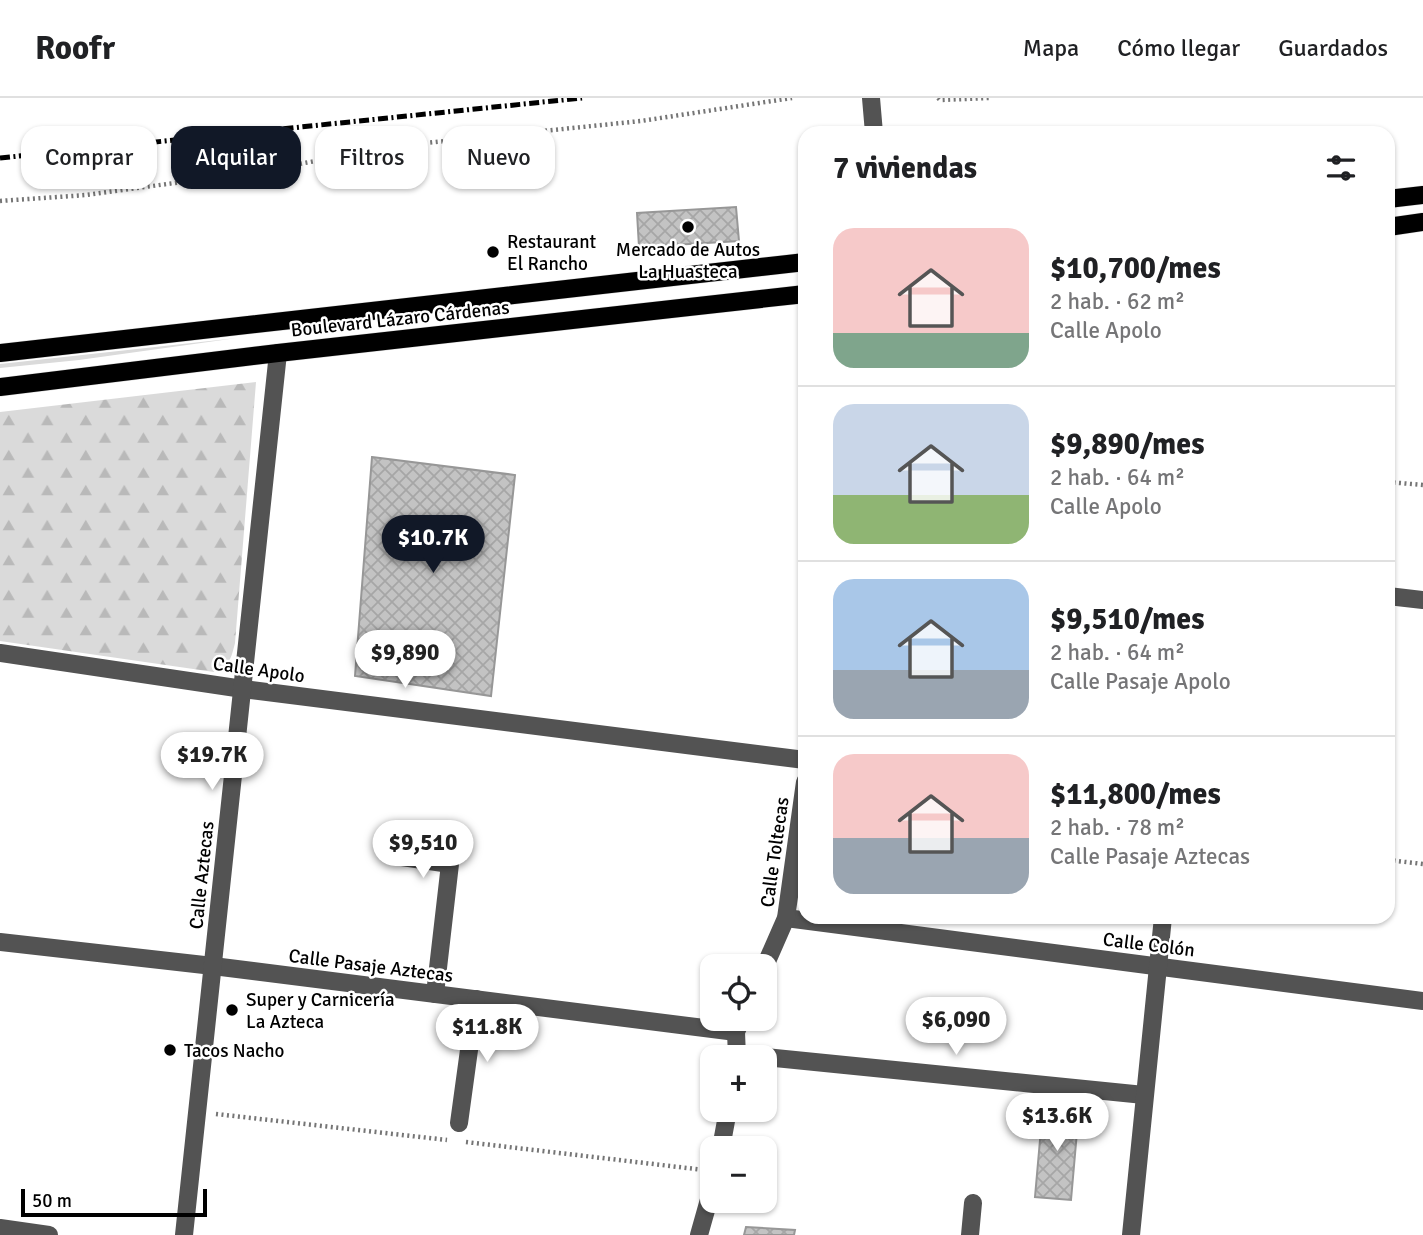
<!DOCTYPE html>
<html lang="es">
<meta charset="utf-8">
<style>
body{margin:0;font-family:Signika,sans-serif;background:#f6f6f6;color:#202124;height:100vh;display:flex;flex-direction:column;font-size:26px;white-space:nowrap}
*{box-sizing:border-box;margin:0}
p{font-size:23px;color:#757577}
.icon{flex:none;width:38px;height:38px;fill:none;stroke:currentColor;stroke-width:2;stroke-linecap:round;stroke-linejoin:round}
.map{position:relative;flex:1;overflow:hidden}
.details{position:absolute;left:798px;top:28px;width:597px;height:798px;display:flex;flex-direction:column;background:#fff;border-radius:21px;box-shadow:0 2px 5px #0004}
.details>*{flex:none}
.guide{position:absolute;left:21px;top:28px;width:665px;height:63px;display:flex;gap:14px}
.tools{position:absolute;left:700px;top:856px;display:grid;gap:14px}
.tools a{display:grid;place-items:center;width:77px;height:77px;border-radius:14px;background:#fff;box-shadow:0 2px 5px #0004;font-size:35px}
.scale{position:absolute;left:21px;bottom:18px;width:186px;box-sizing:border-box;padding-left:7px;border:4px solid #000;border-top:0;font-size:19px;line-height:24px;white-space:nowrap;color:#000;-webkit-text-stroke:5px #fff;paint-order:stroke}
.price{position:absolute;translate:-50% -60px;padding:0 16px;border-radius:24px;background:#fff;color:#222;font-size:23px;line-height:46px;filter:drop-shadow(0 2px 4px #0008)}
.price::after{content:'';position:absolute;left:50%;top:42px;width:21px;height:16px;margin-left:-10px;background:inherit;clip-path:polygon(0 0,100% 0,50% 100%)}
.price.current{background:#111827;color:#fff}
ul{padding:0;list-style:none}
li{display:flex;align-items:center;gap:21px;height:175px;padding:0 35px}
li+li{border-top:2px solid #e0e0e0}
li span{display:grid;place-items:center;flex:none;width:196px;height:140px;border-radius:21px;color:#555}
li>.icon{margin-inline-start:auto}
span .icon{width:84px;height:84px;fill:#fffc;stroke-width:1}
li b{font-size:30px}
h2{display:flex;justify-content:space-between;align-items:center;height:84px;padding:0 35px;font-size:30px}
.pill{padding:0 24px;border-radius:21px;background:#fff;box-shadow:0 2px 5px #0004;font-size:24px;line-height:63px}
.pill.current{background:#111827;color:#fff}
header{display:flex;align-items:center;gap:42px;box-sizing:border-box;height:98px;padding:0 35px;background:#fff;border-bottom:2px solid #e0e0e0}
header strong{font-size:33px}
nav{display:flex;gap:38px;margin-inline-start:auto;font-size:24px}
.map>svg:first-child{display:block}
.forest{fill:url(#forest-firs)}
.garden{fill:#dadada}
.building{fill:url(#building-cross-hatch);stroke:#979797;stroke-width:2}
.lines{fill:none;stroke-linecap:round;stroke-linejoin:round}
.major-casing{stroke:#dbdbdb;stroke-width:19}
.path{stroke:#757575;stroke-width:4.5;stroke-dasharray:2 3.5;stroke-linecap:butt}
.minor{stroke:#535353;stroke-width:18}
.major{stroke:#000;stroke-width:18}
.rail{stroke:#000;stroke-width:5;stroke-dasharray:10 3.5 2 3.5;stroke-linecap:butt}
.poi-dot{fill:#000;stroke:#fff;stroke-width:2.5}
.labels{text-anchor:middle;stroke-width:5;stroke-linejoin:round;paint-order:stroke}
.poi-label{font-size:19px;fill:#000;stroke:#fff;text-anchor:start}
.street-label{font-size:19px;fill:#000;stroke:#fff}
</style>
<header>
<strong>Roofr</strong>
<nav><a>Mapa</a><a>Cómo llegar</a><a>Guardados</a></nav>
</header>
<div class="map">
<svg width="1423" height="1137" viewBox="0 0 1423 1137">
<defs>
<pattern id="forest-firs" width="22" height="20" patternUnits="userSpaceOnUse" patternTransform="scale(1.75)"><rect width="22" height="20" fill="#dadada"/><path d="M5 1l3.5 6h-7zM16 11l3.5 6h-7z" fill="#b9b9b9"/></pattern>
<pattern id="building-cross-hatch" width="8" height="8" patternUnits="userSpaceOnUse" patternTransform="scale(1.75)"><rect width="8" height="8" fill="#c3c3c3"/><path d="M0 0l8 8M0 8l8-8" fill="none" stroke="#a6a6a6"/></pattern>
</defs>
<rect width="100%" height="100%" fill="#fff"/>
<path class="forest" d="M 256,284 L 235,545 C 231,561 230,567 214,574 L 0,543 L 0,314 Z"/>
<path class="garden" d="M 237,240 L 79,262 L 0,270 L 0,266 Z"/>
<g class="building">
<path d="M 736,109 L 739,143 L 639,149 L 637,115 Z"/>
<path d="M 372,359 L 515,377 L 491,598 L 355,578 Z"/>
<path d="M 1043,1008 L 1079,1011 L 1071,1102 L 1035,1099 Z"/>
<path d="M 746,1129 L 795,1132 L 794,1137 L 744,1137 Z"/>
</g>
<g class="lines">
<defs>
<g id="major">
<path d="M 1388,101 L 1423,97"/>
<path d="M 1388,129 L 1423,124"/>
<path d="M 0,255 L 805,164"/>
<path d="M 0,289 L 278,255 L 805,196"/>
</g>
</defs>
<use href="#major" class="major-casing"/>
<g class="path">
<path d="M 938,0 L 940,2 L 989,0"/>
<path d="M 0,103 L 86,97 L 248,75 L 406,47 L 641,23 L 792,0"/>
<path d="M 1388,384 L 1423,387"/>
<path d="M 1388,762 L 1423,766"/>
<path d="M 216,1016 L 447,1042"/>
<path d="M 466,1044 L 704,1072"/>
</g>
<g class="minor">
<path d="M 871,0 L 874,35"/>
<path d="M 1388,498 L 1423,502"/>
<path d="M 0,555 L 243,591 L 805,662"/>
<path d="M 402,759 L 450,766 L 435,896"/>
<path d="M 786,820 L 1423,903"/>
<path d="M 0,844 L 213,868 L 736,934"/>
<path d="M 765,868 L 786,820 L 805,684"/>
<path d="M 737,959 L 736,934 L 742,920"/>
<path d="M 765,959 L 1144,997"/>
<path d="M 459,1025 L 476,901"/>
<path d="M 721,1050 L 728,1012"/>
<path d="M 0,1130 L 49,1137"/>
<path d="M 184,1137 L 278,255"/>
<path d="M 699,1137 L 712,1091"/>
<path d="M 970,1137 L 973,1105"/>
<path d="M 1131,1137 L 1163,819"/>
</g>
<use href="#major" class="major"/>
<path class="rail" d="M 0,60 L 582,0"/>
</g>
<g class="poi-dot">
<circle cx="688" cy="129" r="7"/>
<circle cx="493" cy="154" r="7"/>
<circle cx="232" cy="912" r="7"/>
<circle cx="170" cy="952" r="7"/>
</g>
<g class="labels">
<g class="poi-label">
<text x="507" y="150">Restaurant<tspan x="507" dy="22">El Rancho</tspan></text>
<text x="688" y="158" text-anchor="middle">Mercado de Autos<tspan x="688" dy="22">La Huasteca</tspan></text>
<text x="246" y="908">Super y Carnicería<tspan x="246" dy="22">La Azteca</tspan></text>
<text x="184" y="959">Tacos Nacho</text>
</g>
<g class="street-label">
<text transform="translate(400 220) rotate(-6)" y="7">Boulevard Lázaro Cárdenas</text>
<text transform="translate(259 571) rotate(8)" y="7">Calle Apolo</text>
<text transform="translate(774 754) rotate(-82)" y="7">Calle Toltecas</text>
<text transform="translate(201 777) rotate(-84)" y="7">Calle Aztecas</text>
<text transform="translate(1149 846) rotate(7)" y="7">Calle Colón</text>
<text transform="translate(371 867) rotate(7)" y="7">Calle Pasaje Aztecas</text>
</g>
</g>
</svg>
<div class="tools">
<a><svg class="icon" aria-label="locate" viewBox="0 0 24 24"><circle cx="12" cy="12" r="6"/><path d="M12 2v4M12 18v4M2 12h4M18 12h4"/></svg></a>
<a>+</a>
<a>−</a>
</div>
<div class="scale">50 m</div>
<b class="price current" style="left:433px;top:477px">$10.7K</b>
<b class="price" style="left:405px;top:592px">$9,890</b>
<b class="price" style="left:212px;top:694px">$19.7K</b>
<b class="price" style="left:423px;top:782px">$9,510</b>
<b class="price" style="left:956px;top:959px">$6,090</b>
<b class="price" style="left:487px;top:966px">$11.8K</b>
<b class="price" style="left:1057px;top:1055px">$13.6K</b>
<div class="guide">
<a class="pill">Comprar</a>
<a class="pill current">Alquilar</a>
<a class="pill">Filtros</a>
<a class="pill">Nuevo</a>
</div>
<section class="details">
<h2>7 viviendas<svg class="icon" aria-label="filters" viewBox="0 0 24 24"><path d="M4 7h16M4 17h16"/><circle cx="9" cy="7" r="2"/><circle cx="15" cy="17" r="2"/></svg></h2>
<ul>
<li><span style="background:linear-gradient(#f6c9c9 75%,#7fa58c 0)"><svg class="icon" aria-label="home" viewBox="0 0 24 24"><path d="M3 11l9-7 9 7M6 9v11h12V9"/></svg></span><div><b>$10,700/mes</b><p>2 hab. · 62 m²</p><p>Calle Apolo</p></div></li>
<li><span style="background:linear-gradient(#c9d6e8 65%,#8fb573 0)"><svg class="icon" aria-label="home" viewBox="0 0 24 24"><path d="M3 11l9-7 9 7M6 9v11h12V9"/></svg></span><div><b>$9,890/mes</b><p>2 hab. · 64 m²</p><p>Calle Apolo</p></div></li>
<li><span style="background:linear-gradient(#a9c7e8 65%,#9aa5b1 0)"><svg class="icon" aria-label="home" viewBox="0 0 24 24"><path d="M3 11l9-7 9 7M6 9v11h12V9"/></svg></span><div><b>$9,510/mes</b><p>2 hab. · 64 m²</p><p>Calle Pasaje Apolo</p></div></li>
<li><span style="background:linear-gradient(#f6c9c9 60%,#9aa5b1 0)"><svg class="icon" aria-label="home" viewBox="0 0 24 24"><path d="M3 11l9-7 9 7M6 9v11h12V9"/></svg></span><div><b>$11,800/mes</b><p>2 hab. · 78 m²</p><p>Calle Pasaje Aztecas</p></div></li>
</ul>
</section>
</div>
